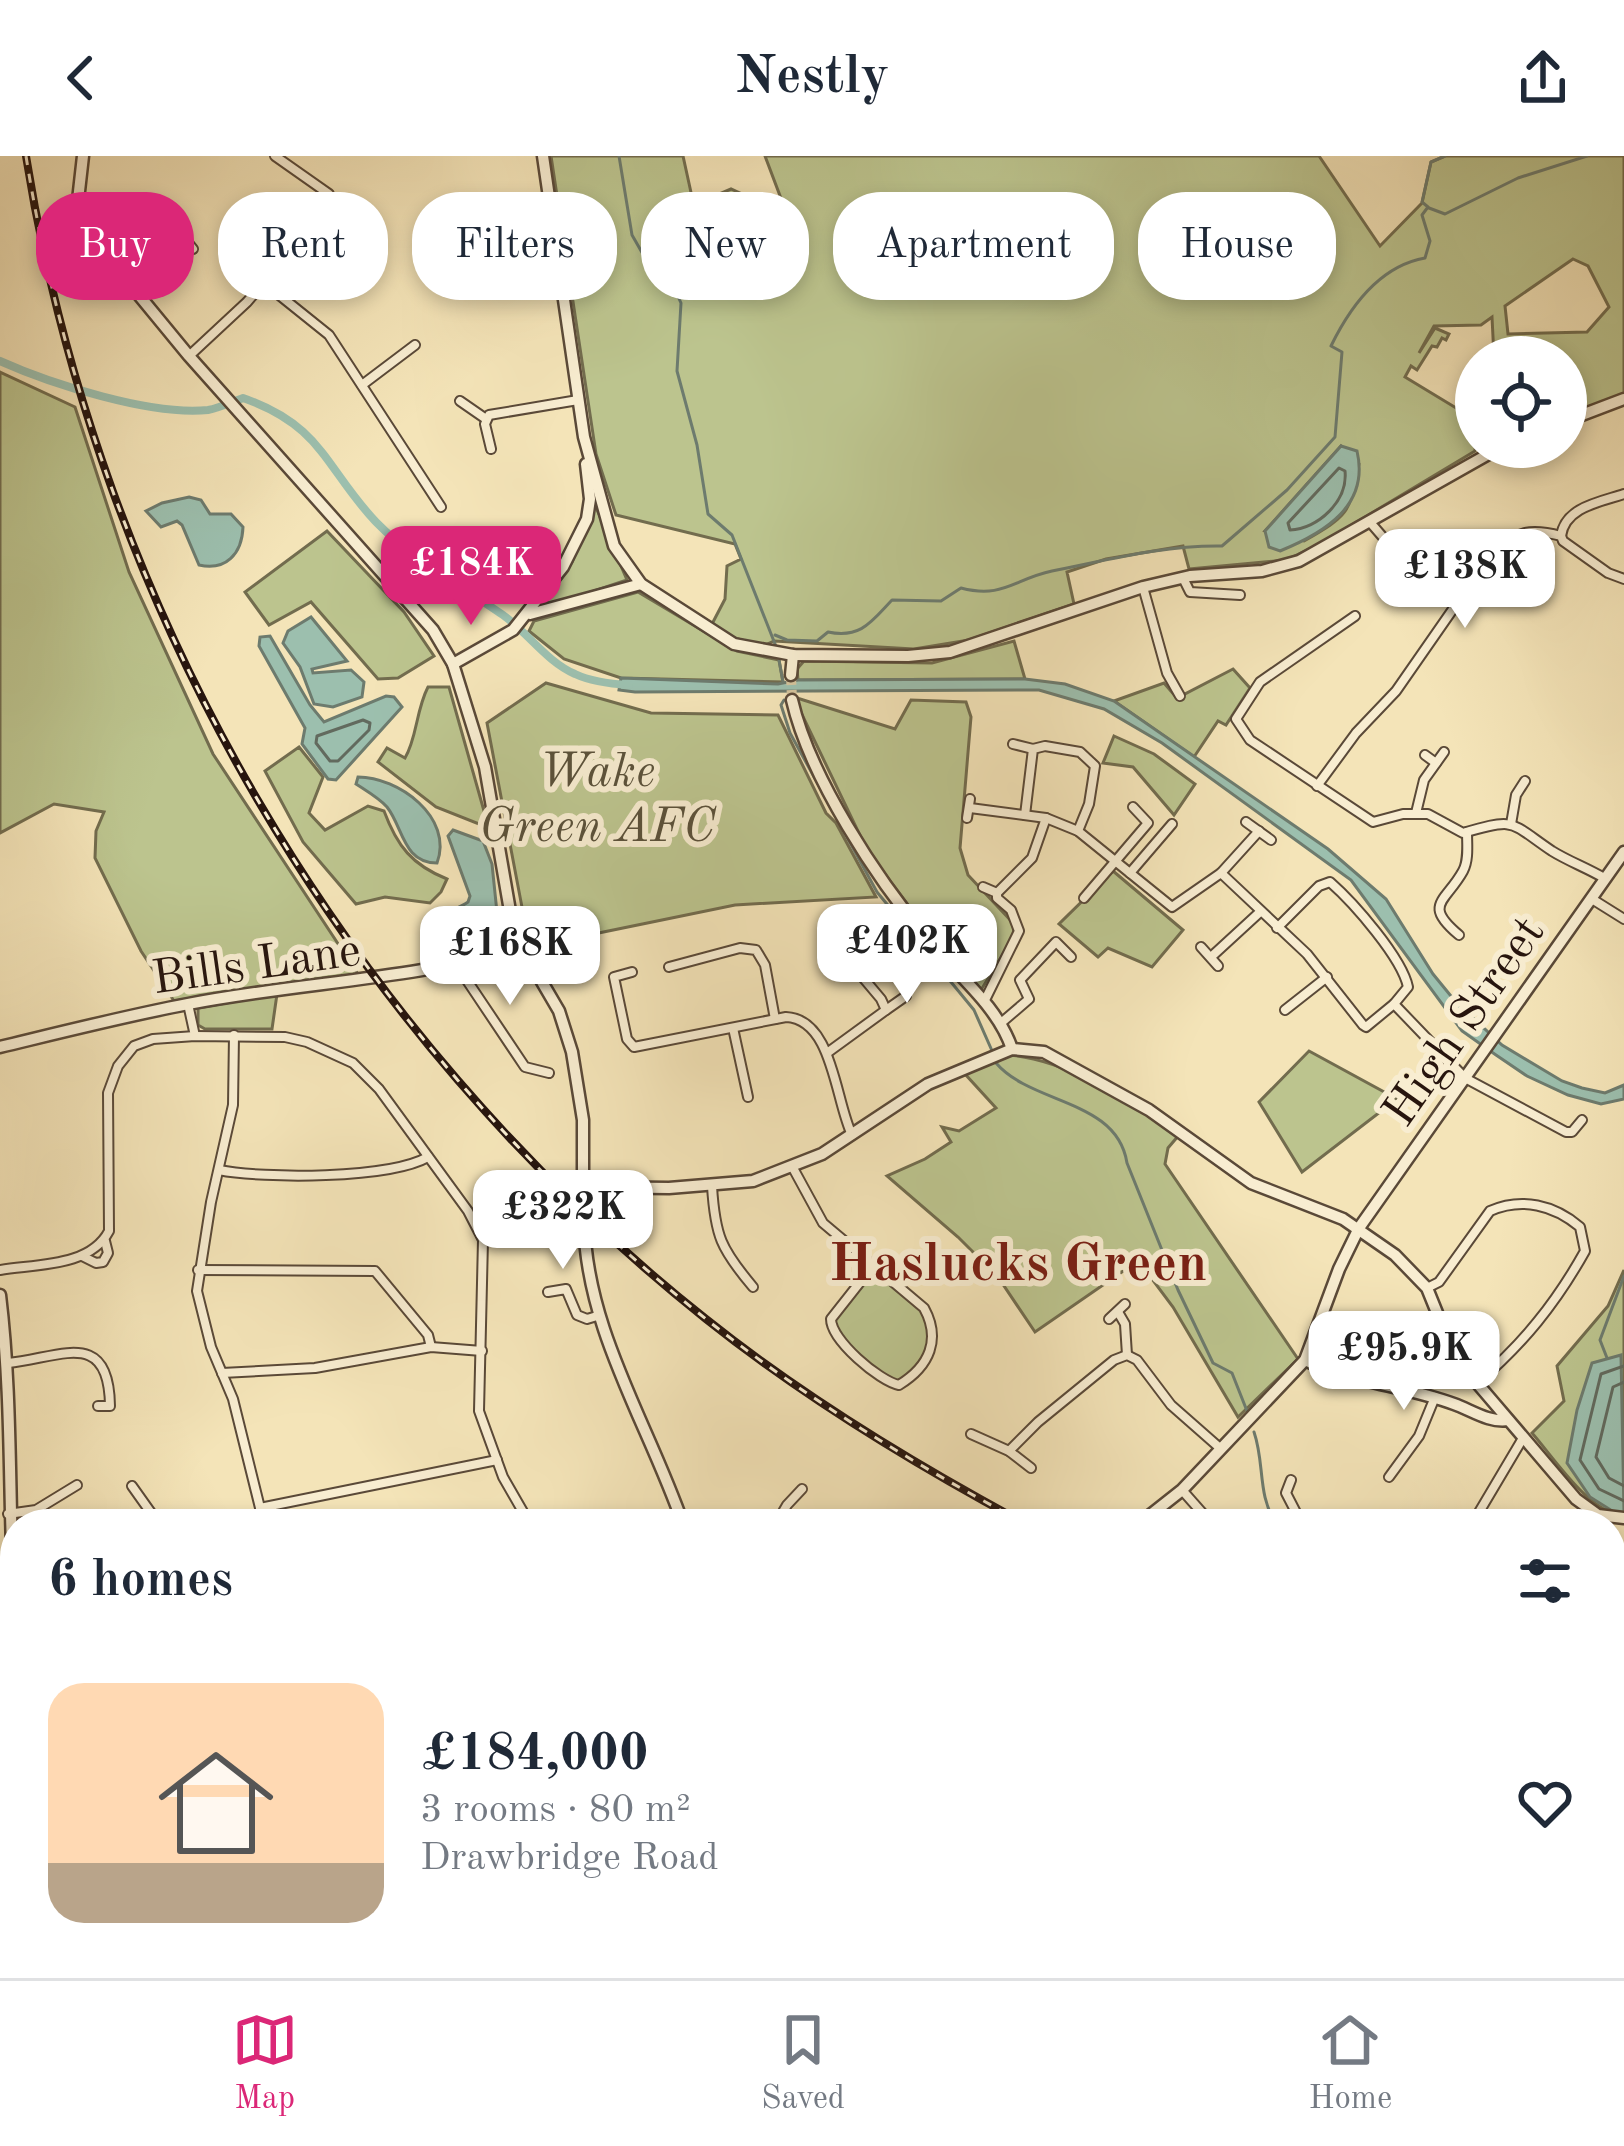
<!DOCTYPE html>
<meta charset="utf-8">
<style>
body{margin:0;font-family:"Old Standard TT",serif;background:#f6f6f7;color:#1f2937;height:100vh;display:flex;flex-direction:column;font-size:45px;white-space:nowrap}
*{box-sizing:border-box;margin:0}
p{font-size:39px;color:#747a83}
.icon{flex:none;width:66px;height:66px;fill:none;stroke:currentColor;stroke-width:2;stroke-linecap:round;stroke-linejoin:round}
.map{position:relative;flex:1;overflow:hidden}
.details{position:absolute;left:0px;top:1353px;width:1626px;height:471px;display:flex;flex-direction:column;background:#fff;border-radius:48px 48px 0 0;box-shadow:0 6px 18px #0003}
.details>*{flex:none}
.guide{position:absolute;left:36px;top:36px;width:1554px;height:108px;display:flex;gap:24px}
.controls{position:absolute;left:1455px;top:180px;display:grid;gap:24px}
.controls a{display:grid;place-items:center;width:132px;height:132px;border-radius:50%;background:#fff;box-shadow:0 6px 18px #0003;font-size:60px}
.price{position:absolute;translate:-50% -102px;padding:0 27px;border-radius:24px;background:#fff;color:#222;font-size:39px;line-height:78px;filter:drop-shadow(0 3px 6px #0008)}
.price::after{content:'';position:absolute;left:50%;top:72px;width:36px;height:27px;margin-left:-18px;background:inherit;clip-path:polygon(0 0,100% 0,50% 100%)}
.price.current{background:#db2777;color:#fff}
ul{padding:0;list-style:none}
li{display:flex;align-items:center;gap:36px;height:300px;padding:0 48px}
li span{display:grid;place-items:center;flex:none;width:336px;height:240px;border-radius:36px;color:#555}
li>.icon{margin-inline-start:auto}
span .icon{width:144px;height:144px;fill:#fffc;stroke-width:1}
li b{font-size:51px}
h2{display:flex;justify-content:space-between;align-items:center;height:144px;padding:0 48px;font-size:51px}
.pill{padding:0 42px;border-radius:48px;background:#fff;box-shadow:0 6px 18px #0003;font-size:42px;line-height:108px}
.pill.current{background:#db2777;color:#fff}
header{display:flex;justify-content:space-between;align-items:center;height:156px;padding:0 48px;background:#fff;font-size:54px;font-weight:600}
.menu{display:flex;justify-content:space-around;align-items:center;height:168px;border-top:3px solid #e0e1e3;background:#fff;font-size:33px;color:#747a83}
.menu a{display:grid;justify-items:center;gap:6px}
.menu .current{color:#db2777}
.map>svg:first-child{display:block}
.green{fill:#bcc48e;stroke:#726c4e;stroke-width:3;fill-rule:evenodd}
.water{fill:#9cbfae;stroke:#6d7b6e;stroke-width:3}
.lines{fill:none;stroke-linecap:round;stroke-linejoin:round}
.shore{stroke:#626a5e;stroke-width:3}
.stream{stroke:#6d7b6e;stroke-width:3}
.canal{stroke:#9cbfae;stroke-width:8}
.tertiary-tunnel{stroke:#d5c59e;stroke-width:10;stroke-dasharray:10 5;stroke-linecap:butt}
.minor-casing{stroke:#5a4938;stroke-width:12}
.tertiary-casing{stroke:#5a4938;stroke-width:15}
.minor{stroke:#f8edd1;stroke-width:8}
.tertiary{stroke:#f8edd1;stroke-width:10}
.rail-casing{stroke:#27150e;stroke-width:8}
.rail{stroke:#f8edd1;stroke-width:3;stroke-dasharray:9;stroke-linecap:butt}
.tertiary-bridge-casing{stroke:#5a4938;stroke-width:15;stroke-linecap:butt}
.tertiary-bridge{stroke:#f8edd1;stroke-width:10}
.labels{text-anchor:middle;stroke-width:12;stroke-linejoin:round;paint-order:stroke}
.park-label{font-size:48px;font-style:italic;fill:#5b523b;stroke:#f8edd1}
.street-label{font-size:48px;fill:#27150e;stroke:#f8edd1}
.quarter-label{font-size:54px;font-weight:bold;fill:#7a1f14;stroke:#f8edd1}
</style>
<header><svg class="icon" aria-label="back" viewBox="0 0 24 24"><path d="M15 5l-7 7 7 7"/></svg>Nestly<svg class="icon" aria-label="share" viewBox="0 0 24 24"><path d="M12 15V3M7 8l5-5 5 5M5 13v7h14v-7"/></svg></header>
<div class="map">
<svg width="1624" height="1822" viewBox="0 0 1624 1822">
<rect width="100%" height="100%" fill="#f4e4b8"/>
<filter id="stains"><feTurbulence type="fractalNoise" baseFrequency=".00167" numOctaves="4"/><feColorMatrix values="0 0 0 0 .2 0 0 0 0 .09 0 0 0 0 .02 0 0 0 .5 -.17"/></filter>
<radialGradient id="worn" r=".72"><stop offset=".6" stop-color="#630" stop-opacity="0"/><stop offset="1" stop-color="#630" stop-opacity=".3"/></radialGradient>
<g class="green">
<path d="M 551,0 L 683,0 L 692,41 L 684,51 L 666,43 L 675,53 L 694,115 L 712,111 L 718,77 L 705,44 L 731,33 L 757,45 C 760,69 761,85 787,92 L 797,68 L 782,45 L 765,0 L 1319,0 L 1380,90 L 1422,47 L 1431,6 L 1445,0 L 1624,0 L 1624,240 L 1566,260 L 1566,201 L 1494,201 L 1492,161 L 1481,169 L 1434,170 L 1419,197 L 1435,172 L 1449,178 L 1446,184 L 1442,182 L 1437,191 L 1432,190 L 1417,214 L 1411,210 L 1405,221 L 1476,264 L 1475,295 L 1320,388 L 1286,404 L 1189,413 L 1183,390 L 1106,403 L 1067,416 L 1074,448 L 969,484 L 914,493 L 774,485 L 763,490 L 731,481 L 712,468 L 725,443 L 727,410 L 741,403 L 735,388 L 616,359 L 596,298 ZM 1573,103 L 1588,110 L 1609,151 L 1587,176 L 1508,178 L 1505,150 ZM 1341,290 L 1359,308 C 1349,357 1351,358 1304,385 L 1265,375 Z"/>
<path d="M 0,216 L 75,251 L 129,416 L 213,598 L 358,818 L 174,845 L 141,795 L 95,702 L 96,675 L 104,656 L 54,648 L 0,677 Z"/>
<path d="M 595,349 L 627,424 L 552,449 L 546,446 L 572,406 Z"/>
<path d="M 327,375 L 404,456 L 434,500 L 398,522 L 378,523 L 311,446 L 269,469 L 245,436 Z"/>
<path d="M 638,436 L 737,495 L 779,504 L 783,526 L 621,522 L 564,503 L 529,475 L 534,465 Z"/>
<path d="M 1014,485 L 1025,523 L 798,524 L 797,513 L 804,505 L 932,507 Z"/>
<path d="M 1233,513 L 1250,532 L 1226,569 L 1218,565 L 1194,601 L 1114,545 L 1164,527 L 1177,542 Z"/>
<path d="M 546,527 L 651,557 L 778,559 L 826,657 L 836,667 L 876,741 L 735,749 L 540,789 L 525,767 L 487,567 Z"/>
<path d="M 428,531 L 449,531 L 486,662 L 479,668 L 436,651 L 378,606 L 387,592 L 405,602 C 417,582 416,554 428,531 Z"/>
<path d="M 797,542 L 895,573 L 911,544 L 966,546 L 971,561 L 960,692 L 968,719 L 1014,768 L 1013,782 L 981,834 L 920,765 L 867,694 L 795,544 Z"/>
<path d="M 1114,580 L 1154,598 L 1195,628 L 1174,659 L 1133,611 L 1103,607 Z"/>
<path d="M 299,591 L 323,621 L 309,657 L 325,674 L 368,650 L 384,655 C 397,690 412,709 447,723 L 441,736 L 430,747 L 385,741 L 356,748 L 303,686 L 265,615 Z"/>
<path d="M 1113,715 L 1183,774 L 1152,811 L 1108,792 L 1098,801 L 1059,768 Z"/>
<path d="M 277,838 L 272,873 L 205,873 L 198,869 L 198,852 Z"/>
<path d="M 1309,895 L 1397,943 L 1302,1016 L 1259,946 Z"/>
<path d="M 1010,899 C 1072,905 1128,946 1179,979 L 1168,992 L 1165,1008 L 1298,1203 L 1238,1261 L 1173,1151 L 1143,1111 L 1132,1109 L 1035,1176 L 998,1121 L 958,1081 L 887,1020 L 925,1003 L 951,986 L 942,971 L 959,975 L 996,952 L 965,918 Z"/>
<path d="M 872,1111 L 924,1152 L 935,1185 L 909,1223 L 891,1228 L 834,1180 L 831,1163 Z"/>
<path d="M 1624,1114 L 1624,1360 C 1590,1358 1554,1302 1532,1277 L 1564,1245 L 1557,1210 L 1608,1150 Z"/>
</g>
<g class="water">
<path d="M 1341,290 L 1357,295 C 1370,350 1324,377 1280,395 L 1269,391 L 1265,375 Z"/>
<path d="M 189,341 L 201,344 L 210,358 L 231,358 L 243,371 C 242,398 226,415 199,409 L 182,369 L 177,365 L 161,371 L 146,355 L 162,347 Z"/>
<path d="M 311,461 L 347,505 L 312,513 L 313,517 L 351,514 L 364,526 L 362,541 L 333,551 L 314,548 L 300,511 L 283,487 L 288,475 Z"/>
<path d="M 270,480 L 310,549 L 324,566 L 386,540 L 394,541 L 402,551 L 336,624 L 328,623 L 302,588 L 305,572 L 259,490 L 260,481 Z"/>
<path d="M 621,522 L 778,528 L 798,524 L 1025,523 L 1065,528 L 1114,545 L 1328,693 L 1386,743 L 1433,818 L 1455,845 L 1502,889 L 1562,925 L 1582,932 L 1605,937 L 1624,929 L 1624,943 L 1601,948 L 1568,939 L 1527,920 L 1496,899 L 1462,875 L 1351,724 L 1162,587 L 1104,553 L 1039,534 L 635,536 L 619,534 Z"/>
<path d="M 358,621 C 398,621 454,661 437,707 C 403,707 403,671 387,651 C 379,642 365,634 356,628 Z"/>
<path d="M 453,674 L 483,685 L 492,708 L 498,766 C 492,773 485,783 478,788 C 452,808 412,786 442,760 C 449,754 460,752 468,746 L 470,740 L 448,680 Z"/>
<path d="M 1621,1199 L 1624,1357 L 1617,1358 L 1590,1341 L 1567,1307 L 1577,1254 L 1592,1207 Z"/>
</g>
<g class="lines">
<g class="shore">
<path d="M 1339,312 L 1345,315 C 1348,345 1318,373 1290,374 L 1288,367 Z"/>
<path d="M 363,564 L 370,567 L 369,574 L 338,605 L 330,605 L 316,587 L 317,580 Z"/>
<path d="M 1624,1210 L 1601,1218 L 1580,1304 L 1599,1333 L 1624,1345"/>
<path d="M 1624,1226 L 1613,1231 L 1596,1301 L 1609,1322 L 1624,1330"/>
</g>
<g class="stream">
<path d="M 619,0 L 632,79 L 644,100 L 665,112 L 681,147 L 677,215 L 697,289 L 708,358 L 732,379 L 777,493"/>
<path d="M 1429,52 L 1445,58 L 1518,22 L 1587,0"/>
<path d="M 775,479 L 787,484 L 817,485 L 828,476 C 861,483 872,465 892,444 L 941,445 L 961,432 C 1003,443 1014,423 1052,415 C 1108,404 1164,389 1222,390 L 1287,334 L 1335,281 L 1342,196 L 1331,190 C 1350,151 1380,110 1425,102 L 1430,85 L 1422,59 L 1428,51 L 1422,46 L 1431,6 L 1445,0"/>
<path d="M 779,504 L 783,526"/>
<path d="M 784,544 L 781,549 L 790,577 L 877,736 L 974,854 L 993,897"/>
<path d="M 996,907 C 1032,949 1117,943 1127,1007 L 1178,1134 L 1213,1207 L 1232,1217 L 1247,1255"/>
<path d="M 1607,1202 L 1600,1184 L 1624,1120"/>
<path d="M 1254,1276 C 1265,1308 1257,1338 1276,1368"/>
<path d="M 1611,1615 L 1624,1618"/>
<path d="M 1230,1822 L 1233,1809"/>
</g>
<path class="canal" d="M 0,205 C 51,228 152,260 208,254 C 219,252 232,246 243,242 C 323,270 325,312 376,366 C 413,404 460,429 503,459 C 528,477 547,506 575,518 C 592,526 611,528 629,529"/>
<path class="tertiary-tunnel" d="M 791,519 L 792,544"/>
<defs>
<g id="minor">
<path d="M 167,61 L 193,93"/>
<path d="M 476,64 L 500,54 L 549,45"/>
<path d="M 435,122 L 557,101"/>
<path d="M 263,126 L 329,179 L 441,351"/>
<path d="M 130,128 L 185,83"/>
<path d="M 189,200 L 247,146 L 332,49 L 329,38 L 275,0"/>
<path d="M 362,229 L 415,189"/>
<path d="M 460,245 L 486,263"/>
<path d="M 491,293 L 485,268 L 489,259 L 578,244"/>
<path d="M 1369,365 L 1388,387 L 1460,444"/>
<path d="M 1561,380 C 1565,351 1600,346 1624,338"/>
<path d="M 481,395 L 499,406 L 523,396 L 556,419"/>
<path d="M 1183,422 L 1190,436 L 1240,439"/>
<path d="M 1143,431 L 1167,517 L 1180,540"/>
<path d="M 1355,460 L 1260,526 L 1236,563 L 1250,584 L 1373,666 L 1403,658 L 1428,658 L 1463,677 C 1517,661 1509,666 1552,695 C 1568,705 1587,712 1604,722"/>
<path d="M 1013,588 L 1033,593"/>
<path d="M 1425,599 L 1436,607"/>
<path d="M 1317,630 L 1356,577 L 1396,535 L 1492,397 C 1516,375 1530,372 1561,380 L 1563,385 L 1608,417 L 1624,423"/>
<path d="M 970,652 L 1046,662 L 1078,675 L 1172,751 L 1221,717 L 1307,798 L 1363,869 L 1366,871 L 1394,848 L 1465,922 L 1566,976 L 1572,976 L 1582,964"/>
<path d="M 1416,657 L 1424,624 L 1444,596"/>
<path d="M 1025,659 L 1033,593 L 1045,590 L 1080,596 L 1095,610 L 1089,648 L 1078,675"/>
<path d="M 967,662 L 970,643"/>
<path d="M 1246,666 L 1271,684"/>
<path d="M 1511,668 L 1516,639 L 1525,625"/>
<path d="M 1130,717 L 1172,668"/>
<path d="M 1221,717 L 1259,675"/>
<path d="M 983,731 L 997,737"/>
<path d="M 1084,742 L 1148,667 L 1133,651"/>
<path d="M 1592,743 L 1624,763"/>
<path d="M 1277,772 L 1319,730 L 1330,726 C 1354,747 1402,802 1408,831 L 1394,848"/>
<path d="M 1459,779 C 1422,748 1446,746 1463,715 C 1469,704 1467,688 1467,676"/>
<path d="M 1201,791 L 1218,810"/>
<path d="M 1211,801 L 1260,756"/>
<path d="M 458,811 L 525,911 L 549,917"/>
<path d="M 669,811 L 740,792 L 756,794 L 765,809 L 775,863"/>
<path d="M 632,816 L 614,821 L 627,883 L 634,891 L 786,861 C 833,863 835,944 852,979"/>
<path d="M 984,846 L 1019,775 L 1011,754 L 997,742 L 997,737 L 1032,702 L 1046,662"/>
<path d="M 188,848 L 195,880"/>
<path d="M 886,854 L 906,840"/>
<path d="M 1285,854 L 1327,821"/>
<path d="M 1001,867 L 1029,843 L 1020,824 L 1056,786 L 1071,801"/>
<path d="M 733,872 L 748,941"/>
<path d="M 234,879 L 233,949 L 211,1046 L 197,1135 L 211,1191 L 233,1243 L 264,1368"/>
<path d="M 827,897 L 886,854 L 881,843 L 833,786"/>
<path d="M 793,1012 L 823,1067 L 924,1152 C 941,1183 930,1210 899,1229 C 879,1225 831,1184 831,1163 L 872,1111"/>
<path d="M 219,1014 C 264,1023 389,1023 428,1001"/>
<path d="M 712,1030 C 715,1080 721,1093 753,1131"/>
<path d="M 82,1100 L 96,1107 L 103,1106 L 108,1097 L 105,1085"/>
<path d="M 0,1114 C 37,1108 90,1111 109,1075 L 108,937 L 118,910 L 134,890 L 153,883 L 195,880 L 285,881 L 307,886 L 353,907 L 379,933 L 468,1055 L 483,1084 L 479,1255 L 503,1321 L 530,1368"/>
<path d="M 198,1114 L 375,1115 L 428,1179 L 431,1191"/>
<path d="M 1427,1132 L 1439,1126 L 1490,1055 C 1522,1041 1554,1049 1580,1071 L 1585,1095 C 1556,1147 1523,1188 1477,1227"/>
<path d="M 548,1136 L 566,1133 L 577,1159 L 587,1163 L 597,1160"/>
<path d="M 1118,1156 L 1125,1168 L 1127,1199"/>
<path d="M 1109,1163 L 1125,1148"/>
<path d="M 8,1207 C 60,1202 109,1171 110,1250 L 98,1250"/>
<path d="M 222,1217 L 315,1212 L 431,1191 L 482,1195"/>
<path d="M 971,1278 L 1009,1295 L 1031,1312"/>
<path d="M 1009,1295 L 1038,1266 L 1114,1204 L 1127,1199 L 1137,1204 L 1171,1249 L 1221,1293"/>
<path d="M 1389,1321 L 1419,1280 L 1435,1241"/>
<path d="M 1291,1324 L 1286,1337 L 1302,1368"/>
<path d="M 132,1330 L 159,1368"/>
<path d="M 1182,1334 L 1212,1368"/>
<path d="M 260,1352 L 497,1304"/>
<path d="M 8,1358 L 36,1354 L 77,1329"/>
<path d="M 776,1368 L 787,1349 L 802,1333"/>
<path d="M 1472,1368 L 1523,1282"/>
<path d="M 1611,1483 L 1624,1484"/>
<path d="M 1611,1765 L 1624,1772"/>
<path d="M 860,1809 L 900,1822"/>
<path d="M 1289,1809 L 1295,1822"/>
<path d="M 1427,1809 L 1430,1822"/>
<path d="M 1533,1809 L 1538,1822"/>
<path d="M 454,1816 L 489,1809"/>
<path d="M 127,1822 L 129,1809"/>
<path d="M 601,1822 L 604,1809"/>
<path d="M 942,1822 L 947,1809"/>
<path d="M 1059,1822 L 1065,1809"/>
<path d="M 1145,1822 L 1150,1809"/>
</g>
<g id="tertiary">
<path d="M 83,0 L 77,53 L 87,76 L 189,200 L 433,474 L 453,508 L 485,611 L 514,778 L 559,855 L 572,896 L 583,964 L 583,1046"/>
<path d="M 543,0 L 584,281 L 614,390 L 641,428 L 734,488 L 793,499 L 908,500 L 950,496 L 1143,431 L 1190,420 L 1262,415 L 1299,405 L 1501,291"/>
<path d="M 1566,265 L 1624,243"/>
<path d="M 530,458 L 641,428"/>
<path d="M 453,508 L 513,474 L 563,411 L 587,363 L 590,343 L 586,308"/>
<path d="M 791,519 L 793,499"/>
<path d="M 792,544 C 810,622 877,723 928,784 C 956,818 998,850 1012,893"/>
<path d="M 0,891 C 62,876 125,860 188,848 C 302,826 410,824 522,792"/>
<path d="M 583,1031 L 669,1032 L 753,1025 L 822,998 L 928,928 L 1012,893 L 1044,896 L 1149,954 L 1251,1027 L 1343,1063 L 1395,1099 L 1427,1132 L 1446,1179 L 1477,1227 L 1576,1343 L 1598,1359 L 1624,1362"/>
<path d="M 584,1065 C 586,1174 648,1267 683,1368"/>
<path d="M 0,1139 C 13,1246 8,1353 15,1460"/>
<path d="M 1305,1204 C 1345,1224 1408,1231 1454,1248 C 1471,1254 1489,1267 1508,1264"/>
<path d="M 1139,1368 L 1182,1334 L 1305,1204 L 1339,1113 L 1359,1072 L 1624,696"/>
<path d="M 1,1822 L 15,1717"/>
<path d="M 792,1822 L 795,1809"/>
</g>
</defs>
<use href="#minor" class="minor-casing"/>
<use href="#tertiary" class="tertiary-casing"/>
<use href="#minor" class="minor"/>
<use href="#tertiary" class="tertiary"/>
<defs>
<g id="rail">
<path d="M 26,0 C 98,454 346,877 706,1163 C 805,1242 914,1308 1026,1368"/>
<path d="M 1611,1677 L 1624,1684"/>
</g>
</defs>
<use href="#rail" class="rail-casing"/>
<use href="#rail" class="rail"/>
<defs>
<path id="tertiary-bridge" d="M 583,1046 L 584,1065"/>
</defs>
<use href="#tertiary-bridge" class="tertiary-bridge-casing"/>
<use href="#tertiary-bridge" class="tertiary-bridge"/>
</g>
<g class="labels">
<g class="park-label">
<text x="597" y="630">Wake<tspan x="597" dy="55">Green AFC</tspan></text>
</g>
<g class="street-label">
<text transform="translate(256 806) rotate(-8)" y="17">Bills Lane</text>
<text transform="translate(1462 864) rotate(-55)" y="17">High Street</text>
</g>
<g class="quarter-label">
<text x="1018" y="1124">Haslucks Green</text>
</g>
</g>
<rect width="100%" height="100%" filter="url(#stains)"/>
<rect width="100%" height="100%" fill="url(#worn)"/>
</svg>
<div class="controls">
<a><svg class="icon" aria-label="locate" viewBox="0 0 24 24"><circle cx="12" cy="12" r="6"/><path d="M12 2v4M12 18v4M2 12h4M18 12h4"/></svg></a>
</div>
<b class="price current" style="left:471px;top:472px">£184K</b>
<b class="price" style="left:1465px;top:475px">£138K</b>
<b class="price" style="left:907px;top:850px">£402K</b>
<b class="price" style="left:510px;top:852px">£168K</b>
<b class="price" style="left:563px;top:1116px">£322K</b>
<b class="price" style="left:1404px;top:1257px">£95.9K</b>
<div class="guide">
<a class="pill current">Buy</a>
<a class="pill">Rent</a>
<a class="pill">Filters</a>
<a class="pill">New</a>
<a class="pill">Apartment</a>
<a class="pill">House</a>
</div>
<section class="details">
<h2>6 homes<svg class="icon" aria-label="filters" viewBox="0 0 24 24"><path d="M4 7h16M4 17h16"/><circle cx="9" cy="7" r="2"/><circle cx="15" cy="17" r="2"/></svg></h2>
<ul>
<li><span style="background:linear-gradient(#ffd9b3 75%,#b9a48a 0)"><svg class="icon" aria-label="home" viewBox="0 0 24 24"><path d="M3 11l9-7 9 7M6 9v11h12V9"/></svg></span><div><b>£184,000</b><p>3 rooms · 80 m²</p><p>Drawbridge Road</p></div><svg class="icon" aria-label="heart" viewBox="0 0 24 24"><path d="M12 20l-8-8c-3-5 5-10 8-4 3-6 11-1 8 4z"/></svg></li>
</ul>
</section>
</div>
<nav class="menu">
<a class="current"><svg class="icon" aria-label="map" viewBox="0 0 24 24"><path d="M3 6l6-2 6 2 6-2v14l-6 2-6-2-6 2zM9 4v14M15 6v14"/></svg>Map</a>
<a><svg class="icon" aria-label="saved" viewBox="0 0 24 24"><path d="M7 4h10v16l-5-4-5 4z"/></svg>Saved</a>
<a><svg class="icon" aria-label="home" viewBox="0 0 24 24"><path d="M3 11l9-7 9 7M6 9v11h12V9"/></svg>Home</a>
</nav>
